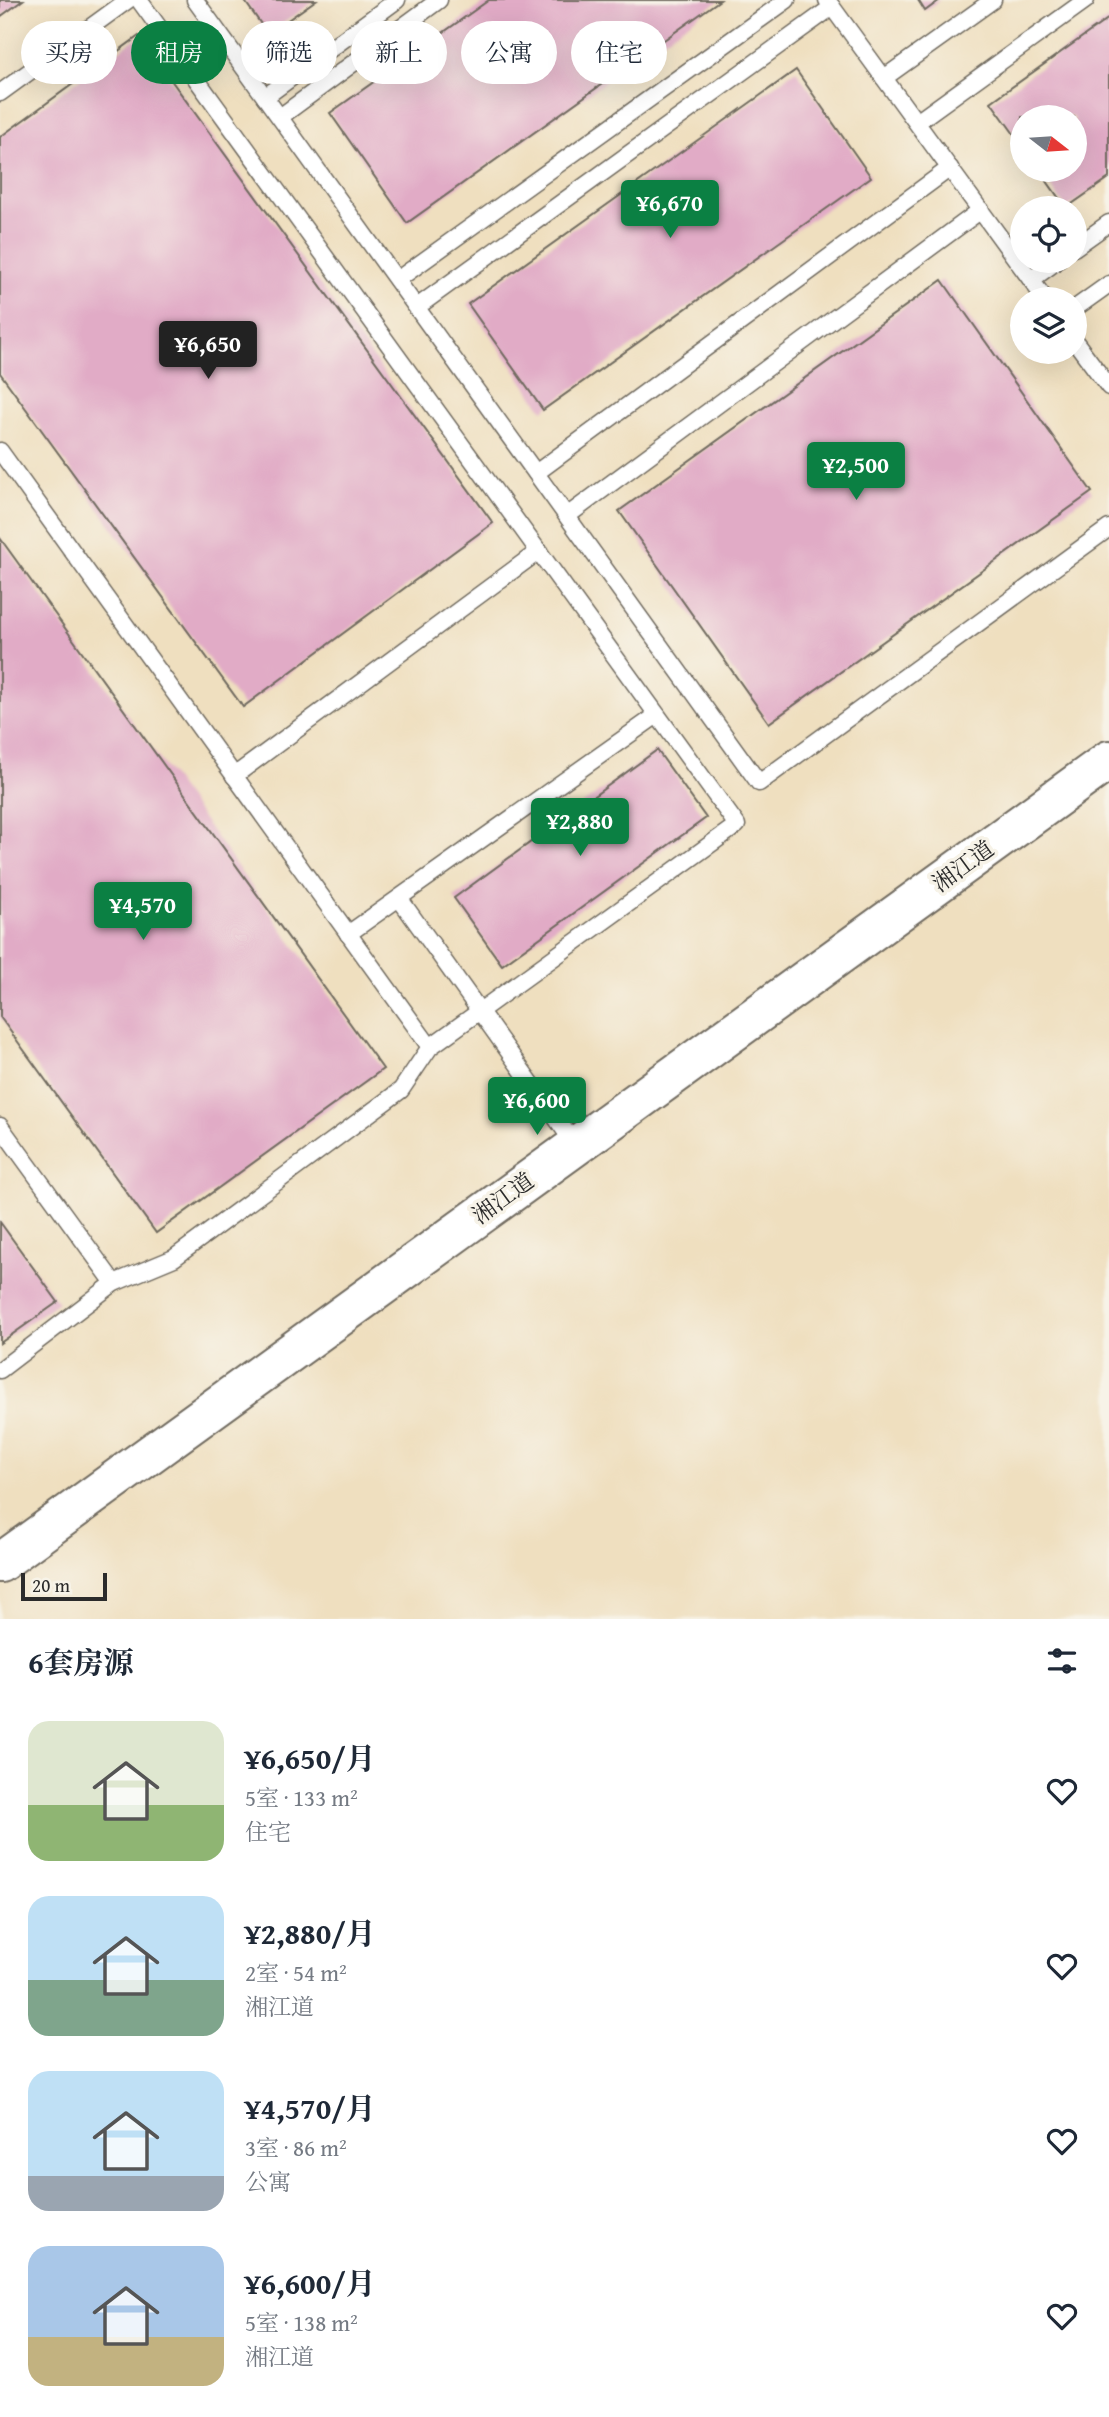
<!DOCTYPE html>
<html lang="zh">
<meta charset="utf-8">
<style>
body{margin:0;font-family:"Gentium Book Plus","Noto Serif SC",serif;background:#f2f2f3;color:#1f2937;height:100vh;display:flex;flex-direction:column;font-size:26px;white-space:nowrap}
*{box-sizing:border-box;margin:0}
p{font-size:23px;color:#747a83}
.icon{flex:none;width:38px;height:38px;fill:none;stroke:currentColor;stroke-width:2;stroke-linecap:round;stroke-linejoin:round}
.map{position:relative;height:1619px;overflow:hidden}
.sheet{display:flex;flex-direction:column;background:#fff;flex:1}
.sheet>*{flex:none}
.hud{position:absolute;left:21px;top:21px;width:700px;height:63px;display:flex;gap:14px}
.needle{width:46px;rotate:107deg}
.tools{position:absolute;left:1010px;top:105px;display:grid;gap:14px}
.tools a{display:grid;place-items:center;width:77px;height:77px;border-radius:50%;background:#fff;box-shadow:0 7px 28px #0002;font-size:35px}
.scale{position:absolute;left:21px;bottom:18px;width:86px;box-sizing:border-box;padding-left:7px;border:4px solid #2b2b2b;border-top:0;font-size:19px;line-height:24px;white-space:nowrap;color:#2b2b2b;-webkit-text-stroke:5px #f7f3e8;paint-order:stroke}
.price{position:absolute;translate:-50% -60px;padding:0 16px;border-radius:7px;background:#0b8043;color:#fff;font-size:23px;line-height:46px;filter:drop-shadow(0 2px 4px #0008)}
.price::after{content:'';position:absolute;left:50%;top:42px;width:21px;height:16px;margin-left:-10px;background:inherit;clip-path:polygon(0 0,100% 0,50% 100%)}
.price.selected{background:#222;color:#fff}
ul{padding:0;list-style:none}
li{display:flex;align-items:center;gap:21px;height:175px;padding:0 28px}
li span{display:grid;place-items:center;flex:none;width:196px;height:140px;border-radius:21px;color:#555}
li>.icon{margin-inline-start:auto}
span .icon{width:84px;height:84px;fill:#fffc;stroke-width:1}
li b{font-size:30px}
h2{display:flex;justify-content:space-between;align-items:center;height:84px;padding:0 28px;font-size:30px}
.pill{padding:0 24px;border-radius:32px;background:#fff;box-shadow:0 7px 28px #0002;font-size:24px;line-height:63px}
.pill.selected{background:#0b8043;color:#fff}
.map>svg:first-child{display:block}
.building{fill:#e1abc6}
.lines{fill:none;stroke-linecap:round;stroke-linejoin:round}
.service-casing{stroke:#706a5f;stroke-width:19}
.secondary-casing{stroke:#706a5f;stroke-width:42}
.service{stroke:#fff;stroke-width:16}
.secondary{stroke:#fff;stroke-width:38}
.labels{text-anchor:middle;stroke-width:7;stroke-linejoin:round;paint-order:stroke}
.street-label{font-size:23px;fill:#2b2b2b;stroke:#f7f3e8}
</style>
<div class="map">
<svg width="1109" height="1619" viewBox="0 0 1109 1619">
<rect width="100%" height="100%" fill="#f7f3e8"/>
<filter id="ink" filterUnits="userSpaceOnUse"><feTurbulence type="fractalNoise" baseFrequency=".0143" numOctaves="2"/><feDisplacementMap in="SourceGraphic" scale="14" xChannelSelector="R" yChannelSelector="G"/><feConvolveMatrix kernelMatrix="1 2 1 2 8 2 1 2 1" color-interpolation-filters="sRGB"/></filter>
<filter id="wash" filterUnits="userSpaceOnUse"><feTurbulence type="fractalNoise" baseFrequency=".00686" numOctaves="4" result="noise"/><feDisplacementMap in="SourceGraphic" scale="28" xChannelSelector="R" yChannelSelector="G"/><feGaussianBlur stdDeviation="1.57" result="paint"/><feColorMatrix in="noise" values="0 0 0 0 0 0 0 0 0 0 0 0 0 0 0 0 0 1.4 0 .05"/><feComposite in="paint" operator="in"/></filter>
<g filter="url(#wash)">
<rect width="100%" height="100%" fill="#efdfbf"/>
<g id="blocks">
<g class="building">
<path d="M 0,0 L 23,0 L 0,17 Z"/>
<path d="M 244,0 L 316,0 L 268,34 Z"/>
<path d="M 489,0 L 720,0 L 407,223 L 330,113 Z"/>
<path d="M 918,0 L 940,0 L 925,11 Z"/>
<path d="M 1109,18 L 1109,178 L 1066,208 L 1039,170 L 1074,170 L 1074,117 L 1022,117 L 1022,145 L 991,102 Z"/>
<path d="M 139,36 L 493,523 L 243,707 L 0,373 L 0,137 Z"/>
<path d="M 796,70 L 871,177 L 543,410 L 468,304 Z"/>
<path d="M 942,280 L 1092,492 L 769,723 L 619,511 Z"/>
<path d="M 0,538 L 383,1069 L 156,1233 L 0,1017 Z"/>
<path d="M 657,750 L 706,818 L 502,965 L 454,898 Z"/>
<path d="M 0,1222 L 58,1302 L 0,1343 Z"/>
</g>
</g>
</g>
<g filter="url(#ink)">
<use href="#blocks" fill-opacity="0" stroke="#706a5f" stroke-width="2"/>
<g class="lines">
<defs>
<g id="service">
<path d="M 195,0 L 759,783 L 1109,528"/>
<path d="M 827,0 L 1045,299"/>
<path d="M 884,78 L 993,0"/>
<path d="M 0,93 L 128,0"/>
<path d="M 265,97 L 397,0"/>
<path d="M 280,117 L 439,0"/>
<path d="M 917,122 L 1086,0"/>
<path d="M 1074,248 L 1109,223"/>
<path d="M 397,280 L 787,0"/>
<path d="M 1031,280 L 1057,261"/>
<path d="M 417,307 L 832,7"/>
<path d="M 1074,309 L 1109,284"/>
<path d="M 1074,340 L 1109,387"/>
<path d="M 0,451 L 430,1047"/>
<path d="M 536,473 L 950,168"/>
<path d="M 567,516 L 981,210"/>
<path d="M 234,776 L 539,551"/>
<path d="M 399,898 L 576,1146"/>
<path d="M 348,934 L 657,715"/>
<path d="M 0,1126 L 114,1283"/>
<path d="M 0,1370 L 114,1283 L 174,1258 L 401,1090 L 430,1047 L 737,825 L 139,0"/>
</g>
<path id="secondary" d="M 0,1563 L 1109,760"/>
</defs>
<use href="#service" class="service-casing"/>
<use href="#secondary" class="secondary-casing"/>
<use href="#service" class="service"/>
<use href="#secondary" class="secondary"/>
</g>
</g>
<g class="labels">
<g class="street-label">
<text transform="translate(963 866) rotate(-36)" y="8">湘江道</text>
<text transform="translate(503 1198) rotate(-36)" y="8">湘江道</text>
</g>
</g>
</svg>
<div class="tools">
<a><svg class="needle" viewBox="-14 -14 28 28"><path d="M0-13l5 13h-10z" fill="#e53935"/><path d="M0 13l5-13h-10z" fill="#747a83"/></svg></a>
<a><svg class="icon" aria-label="locate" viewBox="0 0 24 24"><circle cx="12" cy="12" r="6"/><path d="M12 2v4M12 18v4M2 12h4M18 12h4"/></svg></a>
<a><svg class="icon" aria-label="layers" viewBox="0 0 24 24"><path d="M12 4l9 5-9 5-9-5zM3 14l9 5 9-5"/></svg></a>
</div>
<div class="scale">20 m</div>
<b class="price" style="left:670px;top:240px">¥6,670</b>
<b class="price selected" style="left:208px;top:381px">¥6,650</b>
<b class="price" style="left:856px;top:502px">¥2,500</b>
<b class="price" style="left:580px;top:858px">¥2,880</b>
<b class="price" style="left:143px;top:942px">¥4,570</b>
<b class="price" style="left:537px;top:1137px">¥6,600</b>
<div class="hud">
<a class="pill">买房</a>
<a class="pill selected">租房</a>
<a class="pill">筛选</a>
<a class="pill">新上</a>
<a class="pill">公寓</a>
<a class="pill">住宅</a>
</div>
</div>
<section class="sheet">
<h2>6套房源<svg class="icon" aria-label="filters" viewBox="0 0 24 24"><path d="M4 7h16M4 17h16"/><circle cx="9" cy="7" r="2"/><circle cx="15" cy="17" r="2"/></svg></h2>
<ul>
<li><span style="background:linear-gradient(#dfe7d0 60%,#8fb573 0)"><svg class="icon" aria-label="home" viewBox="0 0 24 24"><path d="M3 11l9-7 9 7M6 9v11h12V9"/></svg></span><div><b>¥6,650/月</b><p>5室 · 133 m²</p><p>住宅</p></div><svg class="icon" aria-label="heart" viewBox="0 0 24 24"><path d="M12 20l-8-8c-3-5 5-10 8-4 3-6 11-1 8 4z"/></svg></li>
<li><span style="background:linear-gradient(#bfe0f5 60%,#7fa58c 0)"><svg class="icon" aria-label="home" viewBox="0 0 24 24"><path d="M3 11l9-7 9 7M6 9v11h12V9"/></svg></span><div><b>¥2,880/月</b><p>2室 · 54 m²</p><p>湘江道</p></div><svg class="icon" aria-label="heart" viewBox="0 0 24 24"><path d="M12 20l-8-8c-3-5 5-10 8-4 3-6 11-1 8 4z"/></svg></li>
<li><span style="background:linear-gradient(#bfe0f5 75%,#9aa5b1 0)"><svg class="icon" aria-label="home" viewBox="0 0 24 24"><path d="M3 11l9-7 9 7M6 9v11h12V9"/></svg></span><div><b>¥4,570/月</b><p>3室 · 86 m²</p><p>公寓</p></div><svg class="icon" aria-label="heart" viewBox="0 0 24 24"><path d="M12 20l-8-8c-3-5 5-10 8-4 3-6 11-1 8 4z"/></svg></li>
<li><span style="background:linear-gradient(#a9c7e8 65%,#c2b280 0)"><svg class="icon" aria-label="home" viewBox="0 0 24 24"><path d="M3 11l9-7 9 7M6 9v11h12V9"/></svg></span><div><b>¥6,600/月</b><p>5室 · 138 m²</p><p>湘江道</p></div><svg class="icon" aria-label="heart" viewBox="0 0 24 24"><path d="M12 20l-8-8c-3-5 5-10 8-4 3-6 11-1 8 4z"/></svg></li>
</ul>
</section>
